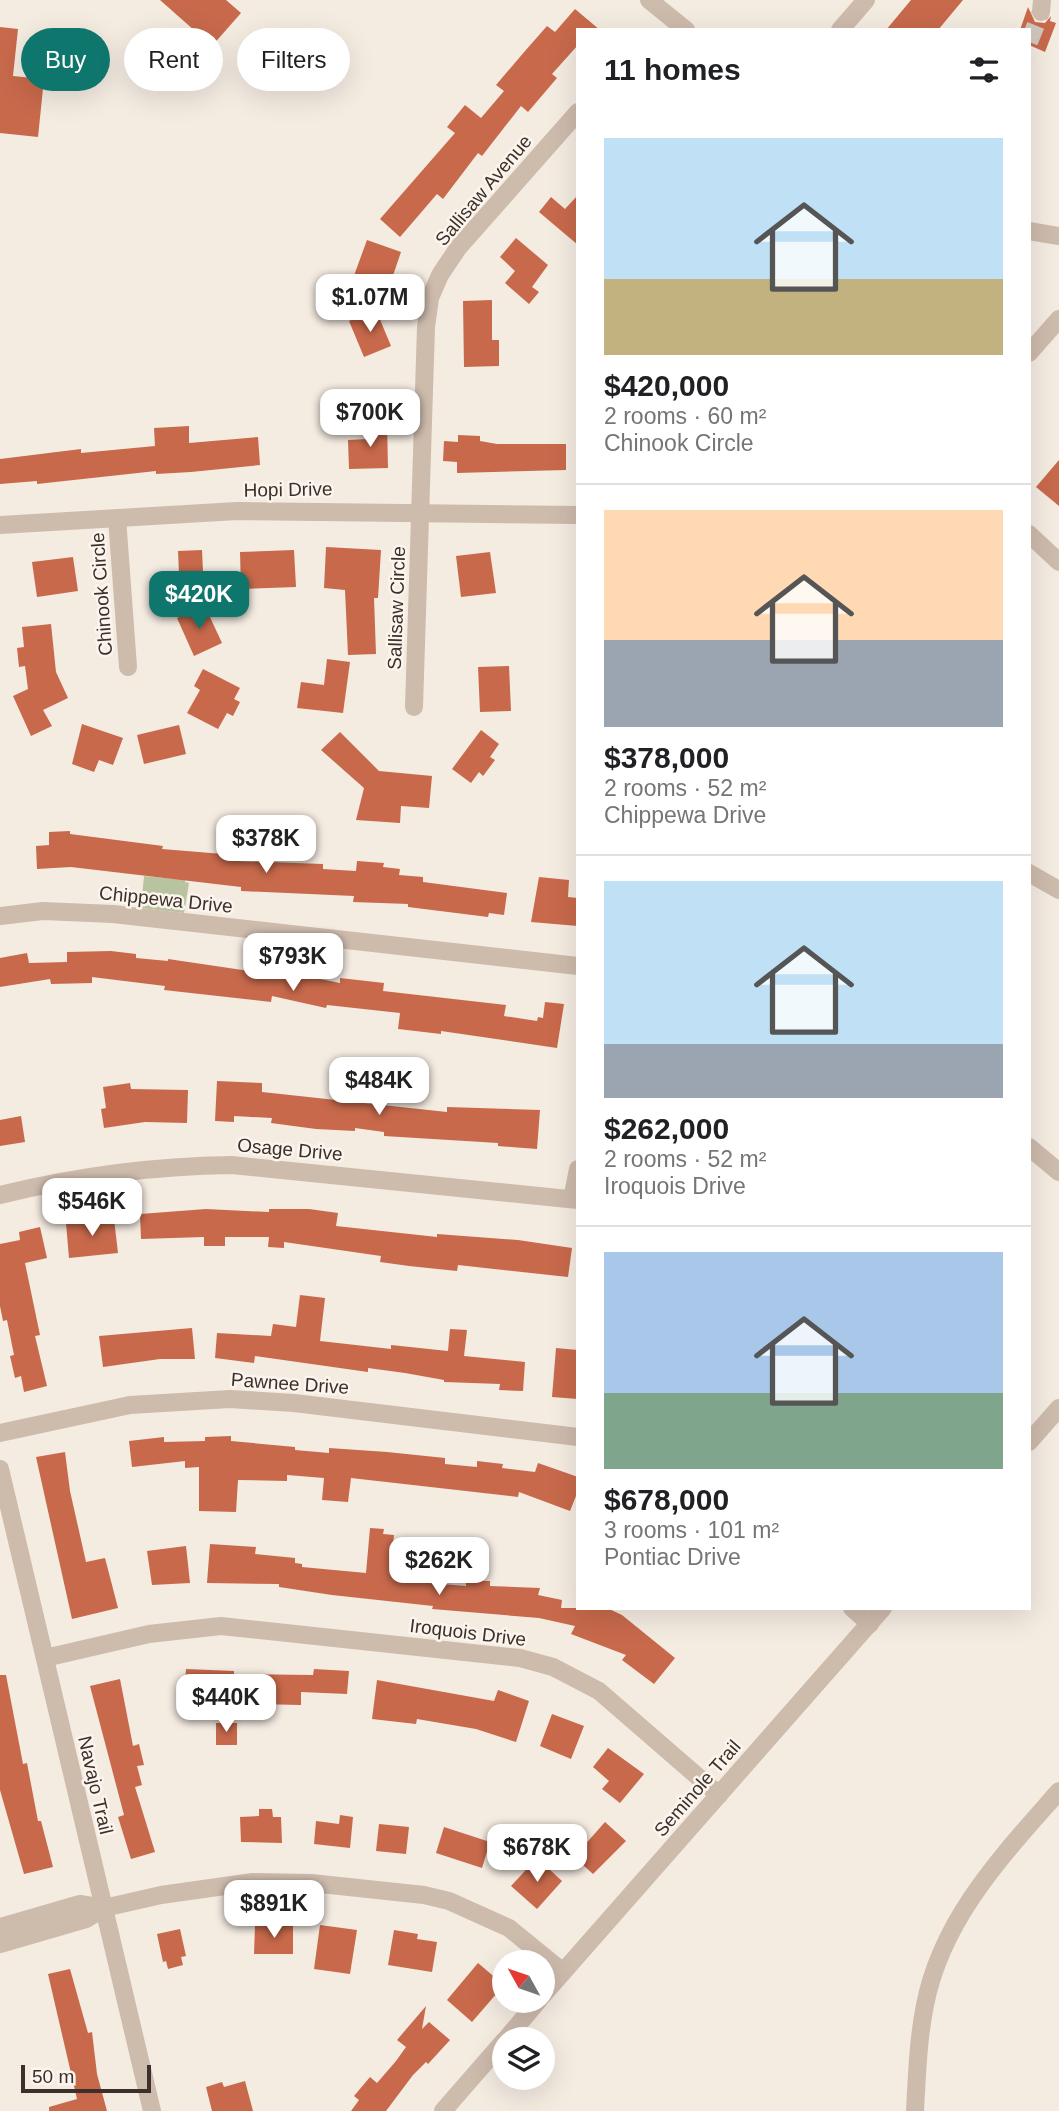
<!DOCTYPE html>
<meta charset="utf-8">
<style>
body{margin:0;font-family:Helvetica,sans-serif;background:#f6f6f6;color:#202124;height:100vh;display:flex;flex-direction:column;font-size:26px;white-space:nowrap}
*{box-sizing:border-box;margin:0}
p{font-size:23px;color:#757577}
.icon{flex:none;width:38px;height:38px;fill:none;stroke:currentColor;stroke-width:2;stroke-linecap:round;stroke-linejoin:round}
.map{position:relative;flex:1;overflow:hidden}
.details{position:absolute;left:576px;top:28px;width:455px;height:1582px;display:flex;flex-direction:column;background:#fff;border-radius:0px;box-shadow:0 7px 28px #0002}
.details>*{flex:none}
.top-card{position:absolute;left:21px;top:28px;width:450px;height:63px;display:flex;gap:14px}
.needle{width:46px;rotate:310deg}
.controls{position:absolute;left:492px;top:1950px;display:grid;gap:14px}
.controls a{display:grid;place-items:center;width:63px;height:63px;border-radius:50%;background:#fff;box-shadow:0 7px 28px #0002;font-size:35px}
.scale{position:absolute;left:21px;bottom:18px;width:130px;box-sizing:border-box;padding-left:7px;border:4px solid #3b302b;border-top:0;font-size:19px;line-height:24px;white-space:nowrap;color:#3b302b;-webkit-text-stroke:5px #fbf5ee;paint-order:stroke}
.price{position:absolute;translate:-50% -60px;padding:0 16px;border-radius:14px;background:#fff;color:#222;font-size:23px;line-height:46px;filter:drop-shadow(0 2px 4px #0008)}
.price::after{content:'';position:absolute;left:50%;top:42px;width:21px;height:16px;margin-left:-10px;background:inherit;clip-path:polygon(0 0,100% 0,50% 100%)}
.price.selected{background:#0f766e;color:#fff}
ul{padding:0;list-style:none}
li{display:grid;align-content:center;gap:14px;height:371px;padding:0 28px}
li+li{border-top:2px solid #e0e0e0}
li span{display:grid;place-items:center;height:217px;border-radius:0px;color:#555}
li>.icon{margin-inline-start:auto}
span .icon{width:126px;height:126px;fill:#fffc;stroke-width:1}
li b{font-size:30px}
h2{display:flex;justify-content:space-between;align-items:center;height:84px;padding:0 28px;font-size:30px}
.pill{padding:0 24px;border-radius:32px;background:#fff;box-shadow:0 7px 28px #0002;font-size:24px;line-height:63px}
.pill.selected{background:#0f766e;color:#fff}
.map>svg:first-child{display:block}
.green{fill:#b8c4a0}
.building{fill:#c8694b}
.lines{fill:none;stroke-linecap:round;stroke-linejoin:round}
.minor-tunnel{stroke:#cfc6bd;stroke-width:18;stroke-dasharray:18 9;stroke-linecap:butt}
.minor{stroke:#cdbbac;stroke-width:18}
.labels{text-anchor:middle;stroke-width:5;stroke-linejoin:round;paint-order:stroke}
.street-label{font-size:19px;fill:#3b302b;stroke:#fbf5ee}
</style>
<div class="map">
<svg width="1059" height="2111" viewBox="0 0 1059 2111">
<rect width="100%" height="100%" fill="#f4ebe1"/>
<path class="green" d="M 187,859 L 185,882 L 189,883 L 184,913 L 141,908 L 144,876 L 176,879 Z"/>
<g class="building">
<path d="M 160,0 L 226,0 L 241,13 L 212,46 Z"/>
<path d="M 911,0 L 963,0 L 938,30 L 886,30 Z"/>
<path d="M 1028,7 L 1035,22 L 1045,23 L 1051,16 L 1050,21 L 1056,23 L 1045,52 L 1029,45 L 1029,30 L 1020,30 Z"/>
<path d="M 575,9 L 600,30 L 578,30 L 578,45 L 552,74 L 557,78 L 528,112 L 521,106 L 482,156 L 478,153 L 443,199 L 437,194 L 400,237 L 380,219 L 455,133 L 447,127 L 465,105 L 481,118 L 504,91 L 496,85 L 525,51 L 547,26 L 555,32 Z"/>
<path d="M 0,27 L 18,29 L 13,76 L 44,79 L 38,137 L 0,133 Z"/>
<path d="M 578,195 L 578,245 L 539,212 L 551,197 L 565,209 Z"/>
<path d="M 516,238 L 548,265 L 532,287 L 539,292 L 529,304 L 505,283 L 515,271 L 500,257 Z"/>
<path d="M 367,240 L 401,252 L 387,293 L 352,281 Z"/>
<path d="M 492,300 L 492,340 L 499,340 L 499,366 L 464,367 L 463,301 Z"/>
<path d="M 376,310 L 391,346 L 364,357 L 349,321 Z"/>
<path d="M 387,422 L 388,468 L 349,469 L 348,440 L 367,439 L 366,423 Z"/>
<path d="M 189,426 L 189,443 L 258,437 L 260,465 L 191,472 L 156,474 L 156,471 L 37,484 L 37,481 L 0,484 L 0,459 L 81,449 L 81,453 L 155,446 L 154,428 Z"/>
<path d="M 458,435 L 480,436 L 480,441 L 497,444 L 566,444 L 566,470 L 457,473 L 457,462 L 443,461 L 444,441 L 458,442 Z"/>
<path d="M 1059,460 L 1059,506 L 1036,487 Z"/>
<path d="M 326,547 L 381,550 L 378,598 L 374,598 L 376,654 L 348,655 L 345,590 L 324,588 Z"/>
<path d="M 202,550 L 204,593 L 159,595 L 158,574 L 179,574 L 178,551 Z"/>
<path d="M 294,550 L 296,587 L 241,589 L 240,552 Z"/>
<path d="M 490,552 L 496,593 L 461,597 L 456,556 Z"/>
<path d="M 73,557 L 78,591 L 37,597 L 32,562 Z"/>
<path d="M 204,606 L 205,616 L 209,615 L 222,643 L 194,656 L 177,618 Z"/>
<path d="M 51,624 L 56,672 L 68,698 L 43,710 L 52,726 L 31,736 L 13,696 L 28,689 L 25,666 L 19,667 L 17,648 L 24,647 L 22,627 Z"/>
<path d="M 327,659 L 350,662 L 343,713 L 297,708 L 301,682 L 324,685 Z"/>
<path d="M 509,666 L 511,711 L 480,712 L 478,667 Z"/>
<path d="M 203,669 L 240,688 L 234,699 L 240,702 L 233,716 L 227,713 L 218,729 L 187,713 L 200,690 L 194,686 Z"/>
<path d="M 82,724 L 123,738 L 113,765 L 99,760 L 94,772 L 72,764 Z"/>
<path d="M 179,725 L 186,754 L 144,764 L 137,735 Z"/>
<path d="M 481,730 L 499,744 L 490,757 L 495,760 L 483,776 L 479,772 L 471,783 L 452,769 Z"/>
<path d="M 340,732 L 379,771 L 432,776 L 429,808 L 401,806 L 400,823 L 356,820 L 364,788 L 321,750 Z"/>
<path d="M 70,831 L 70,834 L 163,846 L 162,849 L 223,854 L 223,858 L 236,861 L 323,864 L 323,869 L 356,871 L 357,861 L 384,863 L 383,867 L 400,869 L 399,875 L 423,877 L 423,882 L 507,893 L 504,915 L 489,913 L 488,917 L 408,907 L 408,904 L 353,902 L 354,896 L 241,891 L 241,887 L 71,867 L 37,869 L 36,846 L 49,845 L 49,832 Z"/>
<path d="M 539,877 L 569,880 L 568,897 L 578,898 L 578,926 L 531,922 Z"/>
<path d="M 111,951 L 136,954 L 136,958 L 168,961 L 168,959 L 289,977 L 290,973 L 340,983 L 340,978 L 384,983 L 383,991 L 506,1005 L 504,1016 L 537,1021 L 538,1017 L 543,1018 L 545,1002 L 564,1004 L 557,1048 L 441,1031 L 441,1034 L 398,1029 L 400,1013 L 327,1005 L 326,1008 L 272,996 L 271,1002 L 164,990 L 165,986 L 92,977 L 92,983 L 51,984 L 50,979 L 0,987 L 0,958 L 27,953 L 29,963 L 67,962 L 67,952 Z"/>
<path d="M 217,1081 L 262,1083 L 262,1092 L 447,1112 L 447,1107 L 540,1110 L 537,1149 L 498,1146 L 498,1143 L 384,1136 L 384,1132 L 355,1128 L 355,1131 L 316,1129 L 271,1123 L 272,1118 L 234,1116 L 234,1122 L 215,1121 Z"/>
<path d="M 130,1083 L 131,1089 L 188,1090 L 187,1123 L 145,1122 L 104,1128 L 101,1109 L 106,1108 L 103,1087 Z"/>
<path d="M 21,1116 L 25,1142 L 0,1146 L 0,1120 Z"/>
<path d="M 206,1209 L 269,1212 L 269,1209 L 309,1209 L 338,1213 L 336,1226 L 437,1237 L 437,1234 L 518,1240 L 572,1248 L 568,1277 L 458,1265 L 457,1271 L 409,1266 L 380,1262 L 381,1256 L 284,1242 L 284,1248 L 268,1247 L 269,1237 L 225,1237 L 225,1246 L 204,1246 L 204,1237 L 141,1239 L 140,1214 Z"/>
<path d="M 114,1219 L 118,1253 L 69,1258 L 66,1223 Z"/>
<path d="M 40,1227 L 47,1258 L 25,1263 L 40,1335 L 35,1336 L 47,1386 L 24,1392 L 21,1376 L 15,1378 L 10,1356 L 14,1355 L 7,1320 L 3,1321 L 0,1306 L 0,1244 L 20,1240 L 19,1232 Z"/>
<path d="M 300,1295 L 325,1298 L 320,1341 L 391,1349 L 391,1345 L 448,1351 L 450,1329 L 467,1330 L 464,1356 L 525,1362 L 523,1391 L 499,1390 L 500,1384 L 444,1382 L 444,1380 L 405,1373 L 368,1368 L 368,1372 L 255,1356 L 254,1363 L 215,1358 L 217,1333 L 271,1336 L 273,1324 L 296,1327 Z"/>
<path d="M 192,1328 L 195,1359 L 160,1359 L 103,1367 L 99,1336 Z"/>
<path d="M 556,1348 L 578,1350 L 578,1399 L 552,1397 Z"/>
<path d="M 231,1436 L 231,1441 L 295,1447 L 295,1450 L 329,1453 L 329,1448 L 387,1452 L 445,1458 L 445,1464 L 477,1467 L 477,1461 L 503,1464 L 502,1468 L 535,1472 L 538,1463 L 578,1477 L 578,1491 L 570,1511 L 519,1492 L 518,1497 L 351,1478 L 348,1502 L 322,1500 L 324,1478 L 287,1475 L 287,1481 L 238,1480 L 236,1512 L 199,1511 L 199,1467 L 185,1468 L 185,1461 L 132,1467 L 129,1441 L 164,1437 L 164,1442 L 205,1441 L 205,1437 Z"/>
<path d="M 65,1452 L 70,1491 L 86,1562 L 105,1558 L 118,1608 L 72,1619 L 36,1457 Z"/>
<path d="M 370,1528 L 384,1529 L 383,1534 L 394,1535 L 390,1573 L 403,1575 L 403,1581 L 466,1586 L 466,1581 L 490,1581 L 490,1586 L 540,1588 L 538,1595 L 562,1600 L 561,1608 L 607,1608 L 622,1615 L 675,1658 L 654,1684 L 622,1660 L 626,1655 L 571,1634 L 575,1626 L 539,1618 L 432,1609 L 433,1606 L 332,1595 L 279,1587 L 279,1584 L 207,1583 L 210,1544 L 256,1547 L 255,1554 L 295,1558 L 295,1563 L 302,1564 L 302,1567 L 366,1573 Z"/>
<path d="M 186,1546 L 190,1583 L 152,1585 L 147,1551 Z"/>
<path d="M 186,1669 L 234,1671 L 234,1674 L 313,1675 L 314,1669 L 349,1671 L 347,1694 L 301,1692 L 301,1705 L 253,1704 L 253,1695 L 184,1695 Z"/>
<path d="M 0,1675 L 6,1675 L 23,1764 L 27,1763 L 38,1821 L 41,1821 L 53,1867 L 24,1874 L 0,1790 Z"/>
<path d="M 120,1679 L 133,1746 L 139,1744 L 144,1765 L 137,1766 L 142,1785 L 135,1787 L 155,1852 L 131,1859 L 118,1817 L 124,1815 L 90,1686 Z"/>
<path d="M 377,1680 L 494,1701 L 498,1690 L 529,1701 L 516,1742 L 476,1729 L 417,1719 L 416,1724 L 372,1719 Z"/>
<path d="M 552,1714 L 584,1726 L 571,1759 L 540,1746 Z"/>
<rect x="216" y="1723" width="21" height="22"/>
<path d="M 608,1748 L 644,1774 L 620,1803 L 602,1789 L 609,1781 L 593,1767 Z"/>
<path d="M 259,1809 L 272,1809 L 273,1817 L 281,1817 L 282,1843 L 241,1842 L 240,1817 L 259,1816 Z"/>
<path d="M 340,1815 L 353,1817 L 350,1848 L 314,1844 L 316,1821 L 339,1824 Z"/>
<path d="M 605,1822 L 626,1841 L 593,1874 L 574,1857 Z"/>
<path d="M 379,1824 L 409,1827 L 406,1854 L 376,1851 Z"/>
<path d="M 444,1827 L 490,1842 L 482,1868 L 436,1853 Z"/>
<path d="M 537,1858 L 562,1881 L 537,1909 L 511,1886 Z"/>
<path d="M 320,1925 L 357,1930 L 350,1974 L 314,1969 Z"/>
<path d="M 255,1926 L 293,1926 L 293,1954 L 254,1954 Z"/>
<path d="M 180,1929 L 186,1956 L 181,1957 L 183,1965 L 168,1969 L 166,1961 L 163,1962 L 157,1934 Z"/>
<path d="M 394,1930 L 418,1934 L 417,1939 L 437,1942 L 432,1972 L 388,1965 Z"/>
<path d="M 478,1963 L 504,1985 L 472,2022 L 447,2000 Z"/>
<path d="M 70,1969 L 88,2033 L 92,2032 L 97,2074 L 107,2111 L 49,2111 L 49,2107 L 77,2099 L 48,1974 Z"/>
<path d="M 426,2006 L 422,2029 L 429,2022 L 450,2040 L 428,2064 L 426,2062 L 413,2075 L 386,2111 L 351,2111 L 359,2100 L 354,2096 L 370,2077 L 377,2083 L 396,2061 L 406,2047 L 397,2040 Z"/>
<path d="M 245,2081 L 253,2111 L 212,2111 L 206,2087 L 222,2082 L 224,2087 Z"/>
</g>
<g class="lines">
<path class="minor-tunnel" d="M 1029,42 L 1041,12"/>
<g class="minor">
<path d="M 649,0 L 686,30"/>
<path d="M 1041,12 L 1042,0"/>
<path d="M 840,30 L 866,0"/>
<path d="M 1029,231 L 1059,236"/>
<path d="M 1029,353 L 1059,319"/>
<path d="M 117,518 L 128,667"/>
<path d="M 0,525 L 237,511 L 578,515"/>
<path d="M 1029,534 L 1059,562"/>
<path d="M 414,707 L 426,327 L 430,298 L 440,275 L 458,248 L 578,112"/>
<path d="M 1029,873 L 1059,890"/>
<path d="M 0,916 L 43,911 L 113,914 L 578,966"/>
<path d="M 1029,1147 L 1059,1172"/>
<path d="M 0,1195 C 77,1176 153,1166 232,1165 L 578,1200"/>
<path d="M 572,1199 L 578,1169"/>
<path d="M 0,1433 L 130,1405 L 230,1399 L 294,1403 L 578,1437"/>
<path d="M 1029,1442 L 1059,1408"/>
<path d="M 0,1469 L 152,2111"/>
<path d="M 852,1608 L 870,1624"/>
<path d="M 45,1658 L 149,1634 L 221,1626 L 520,1658 L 553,1667 L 599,1691 L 719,1795"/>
<path d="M 0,1927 L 80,1904 L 104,1908"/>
<path d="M 0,1944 L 86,1919 L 104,1908 L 161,1895 L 253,1882 L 311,1883 L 424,1895 L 449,1901 L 509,1928 L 563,1972"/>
<path d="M 542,1996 L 883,1608"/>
<path d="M 506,2039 L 539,2000"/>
<path d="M 443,2111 L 504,2041"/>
<path d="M 915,2111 C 917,2075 918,2040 925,2005 C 942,1918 1003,1855 1059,1791"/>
</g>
</g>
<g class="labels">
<g class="street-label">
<text transform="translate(483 190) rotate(-50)" y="7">Sallisaw Avenue</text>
<text transform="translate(288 489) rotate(-1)" y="7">Hopi Drive</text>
<text transform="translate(101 594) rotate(-94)" y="7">Chinook Circle</text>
<text transform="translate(396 608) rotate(-88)" y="7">Sallisaw Circle</text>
<text transform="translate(166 899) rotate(6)" y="7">Chippewa Drive</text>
<text transform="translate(290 1149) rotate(5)" y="7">Osage Drive</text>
<text transform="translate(290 1383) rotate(4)" y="7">Pawnee Drive</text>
<text transform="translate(468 1632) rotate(7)" y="7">Iroquois Drive</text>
<text transform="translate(96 1785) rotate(77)" y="7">Navajo Trail</text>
<text transform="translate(697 1788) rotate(-49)" y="7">Seminole Trail</text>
</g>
</g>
</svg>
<div class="controls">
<a><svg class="needle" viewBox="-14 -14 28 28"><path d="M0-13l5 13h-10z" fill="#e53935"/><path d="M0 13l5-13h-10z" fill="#757577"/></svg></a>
<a><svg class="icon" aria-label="layers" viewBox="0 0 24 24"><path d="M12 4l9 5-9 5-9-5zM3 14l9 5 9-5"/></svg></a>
</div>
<div class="scale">50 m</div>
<b class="price" style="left:370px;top:334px">$1.07M</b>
<b class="price" style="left:370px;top:449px">$700K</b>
<b class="price selected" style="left:199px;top:631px">$420K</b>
<b class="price" style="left:266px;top:875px">$378K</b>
<b class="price" style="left:293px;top:993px">$793K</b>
<b class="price" style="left:379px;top:1117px">$484K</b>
<b class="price" style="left:92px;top:1238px">$546K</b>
<b class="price" style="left:439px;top:1597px">$262K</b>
<b class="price" style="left:226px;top:1734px">$440K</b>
<b class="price" style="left:537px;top:1884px">$678K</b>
<b class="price" style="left:274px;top:1940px">$891K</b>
<div class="top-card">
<a class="pill selected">Buy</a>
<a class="pill">Rent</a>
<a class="pill">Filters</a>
</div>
<section class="details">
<h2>11 homes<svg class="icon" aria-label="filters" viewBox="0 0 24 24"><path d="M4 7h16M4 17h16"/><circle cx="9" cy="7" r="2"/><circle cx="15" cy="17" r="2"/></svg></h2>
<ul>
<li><span style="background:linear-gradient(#bfe0f5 65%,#c2b280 0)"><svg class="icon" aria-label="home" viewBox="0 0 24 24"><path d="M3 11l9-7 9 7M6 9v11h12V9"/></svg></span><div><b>$420,000</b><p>2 rooms · 60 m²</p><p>Chinook Circle</p></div></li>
<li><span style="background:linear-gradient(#ffd9b3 60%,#9aa5b1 0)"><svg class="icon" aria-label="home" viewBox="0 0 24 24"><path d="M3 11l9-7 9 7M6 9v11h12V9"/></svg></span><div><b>$378,000</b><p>2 rooms · 52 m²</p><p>Chippewa Drive</p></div></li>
<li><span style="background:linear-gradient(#bfe0f5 75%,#9aa5b1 0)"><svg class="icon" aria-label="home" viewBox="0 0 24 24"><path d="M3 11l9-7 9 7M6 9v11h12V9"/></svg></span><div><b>$262,000</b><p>2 rooms · 52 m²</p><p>Iroquois Drive</p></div></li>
<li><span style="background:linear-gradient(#a9c7e8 65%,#7fa58c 0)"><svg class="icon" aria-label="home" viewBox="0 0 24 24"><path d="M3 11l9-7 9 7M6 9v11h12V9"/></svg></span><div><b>$678,000</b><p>3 rooms · 101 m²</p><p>Pontiac Drive</p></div></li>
</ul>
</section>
</div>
